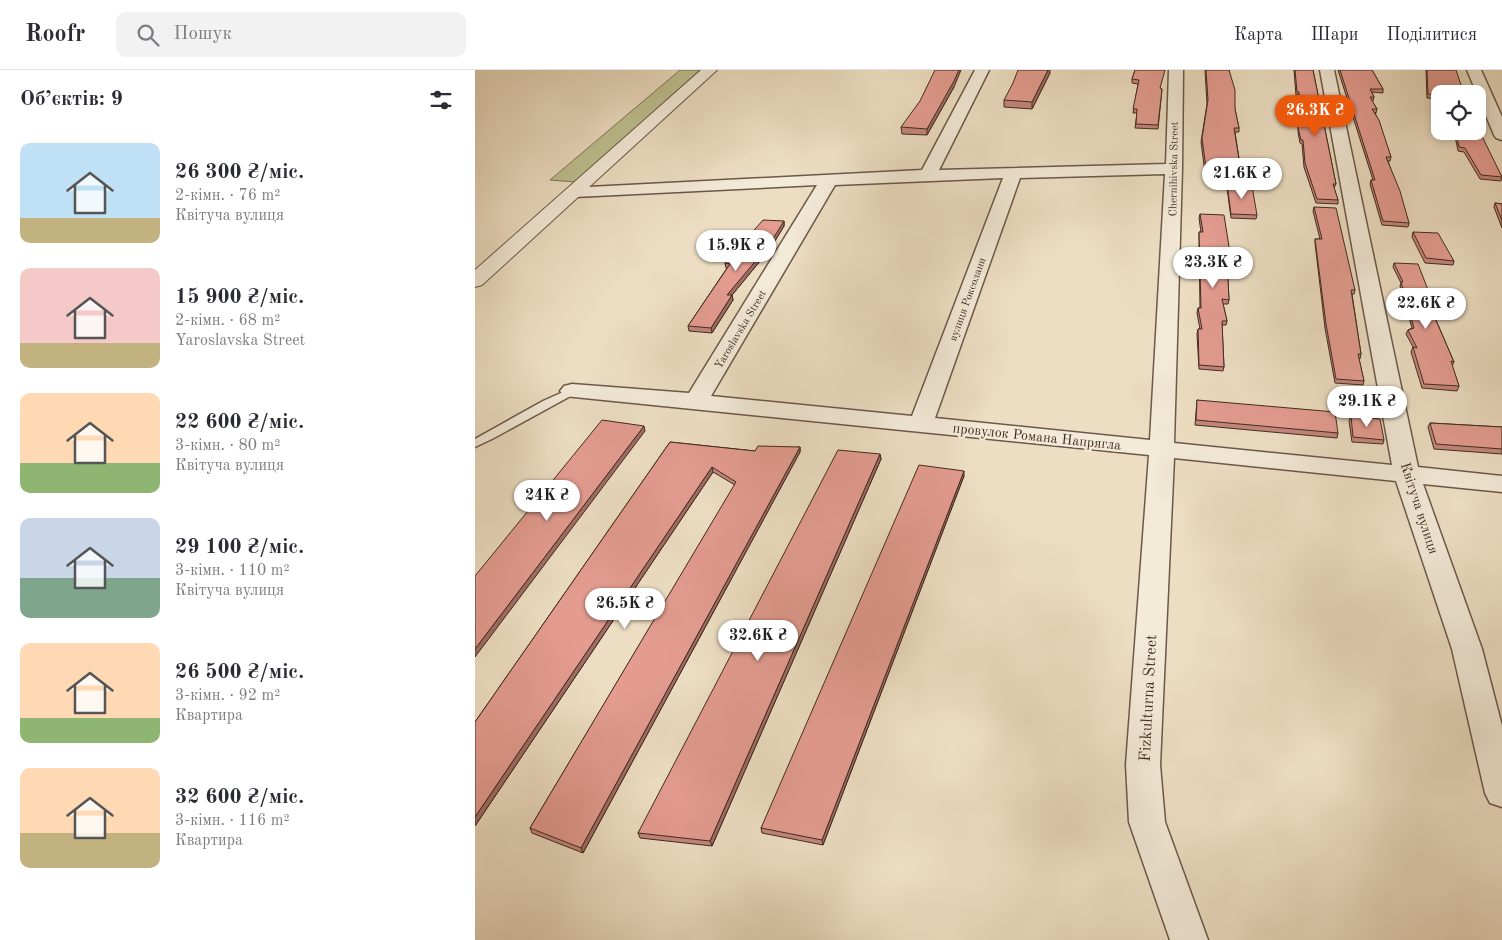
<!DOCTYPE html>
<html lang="uk">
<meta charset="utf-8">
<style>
body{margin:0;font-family:"Old Standard TT",serif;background:#f2f2f3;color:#2b2b33;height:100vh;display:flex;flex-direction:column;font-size:19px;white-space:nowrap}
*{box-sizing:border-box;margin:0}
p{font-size:16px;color:#7c7c81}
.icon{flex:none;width:28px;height:28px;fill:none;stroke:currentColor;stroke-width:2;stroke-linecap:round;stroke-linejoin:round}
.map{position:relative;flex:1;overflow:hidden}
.drawer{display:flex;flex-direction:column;background:#fff;width:475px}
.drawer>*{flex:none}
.tools{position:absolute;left:956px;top:15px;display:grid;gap:10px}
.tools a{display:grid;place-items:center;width:55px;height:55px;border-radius:10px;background:#fff;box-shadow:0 2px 8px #0003;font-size:25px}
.price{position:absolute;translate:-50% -42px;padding:0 11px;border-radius:18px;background:#fff;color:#222;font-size:16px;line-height:32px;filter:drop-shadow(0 1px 2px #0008)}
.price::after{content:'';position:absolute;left:50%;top:30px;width:15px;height:11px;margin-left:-8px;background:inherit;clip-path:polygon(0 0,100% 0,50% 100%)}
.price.selected{background:#ea580c;color:#fff}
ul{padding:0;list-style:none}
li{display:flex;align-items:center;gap:15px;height:125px;padding:0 20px}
li span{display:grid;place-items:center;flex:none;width:140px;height:100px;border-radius:10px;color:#555}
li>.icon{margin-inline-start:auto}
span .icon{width:60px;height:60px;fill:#fffc;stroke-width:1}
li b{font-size:21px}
h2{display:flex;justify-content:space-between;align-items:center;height:60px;padding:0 20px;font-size:21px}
header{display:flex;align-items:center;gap:30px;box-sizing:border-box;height:70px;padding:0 25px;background:#fff;border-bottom:1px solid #e1e1e2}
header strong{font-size:24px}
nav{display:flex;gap:28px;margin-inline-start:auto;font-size:18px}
.search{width:350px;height:45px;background:#f2f2f3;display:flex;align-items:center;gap:12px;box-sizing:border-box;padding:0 18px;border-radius:10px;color:#7c7c81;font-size:19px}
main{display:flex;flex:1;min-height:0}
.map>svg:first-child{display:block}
.green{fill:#bec090;stroke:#7f7658}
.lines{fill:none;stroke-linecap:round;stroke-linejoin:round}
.service-casing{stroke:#6b5849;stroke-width:3}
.minor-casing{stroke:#6b5849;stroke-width:3}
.tertiary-casing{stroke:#6b5849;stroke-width:2}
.service{fill:#f3ead8;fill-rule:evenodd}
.minor{fill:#f3ead8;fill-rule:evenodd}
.tertiary{fill:#f3ead8;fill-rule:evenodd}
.wall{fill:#c4867d;stroke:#402b20}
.shaded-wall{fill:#a06d66;stroke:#402b20}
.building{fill:#e49c91;stroke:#402b20}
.labels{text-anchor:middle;stroke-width:4.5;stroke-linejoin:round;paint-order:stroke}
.far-street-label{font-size:11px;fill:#402b20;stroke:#f3ead8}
.street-label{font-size:14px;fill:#402b20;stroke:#f3ead8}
.near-street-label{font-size:16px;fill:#402b20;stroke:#f3ead8}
</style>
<header>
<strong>Roofr</strong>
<div class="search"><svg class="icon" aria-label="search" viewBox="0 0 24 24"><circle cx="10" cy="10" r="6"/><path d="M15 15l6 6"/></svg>Пошук</div>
<nav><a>Карта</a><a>Шари</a><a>Поділитися</a></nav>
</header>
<main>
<section class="drawer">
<h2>Об’єктів: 9<svg class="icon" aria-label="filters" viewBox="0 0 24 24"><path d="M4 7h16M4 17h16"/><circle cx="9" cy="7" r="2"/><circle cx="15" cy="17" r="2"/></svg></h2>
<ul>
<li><span style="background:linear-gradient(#bfe0f5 75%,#c2b280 0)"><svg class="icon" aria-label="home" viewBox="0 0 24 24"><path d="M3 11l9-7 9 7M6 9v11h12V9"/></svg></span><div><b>26 300 ₴/міс.</b><p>2-кімн. · 76 m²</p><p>Квітуча вулиця</p></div></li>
<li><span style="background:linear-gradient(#f6c9c9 75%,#c2b280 0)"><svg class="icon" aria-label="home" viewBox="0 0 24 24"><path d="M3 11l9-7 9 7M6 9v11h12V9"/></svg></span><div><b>15 900 ₴/міс.</b><p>2-кімн. · 68 m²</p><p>Yaroslavska Street</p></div></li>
<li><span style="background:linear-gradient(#ffd9b3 70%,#8fb573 0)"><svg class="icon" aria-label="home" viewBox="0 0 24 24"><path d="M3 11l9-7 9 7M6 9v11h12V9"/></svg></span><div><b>22 600 ₴/міс.</b><p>3-кімн. · 80 m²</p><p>Квітуча вулиця</p></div></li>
<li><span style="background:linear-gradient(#c9d6e8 60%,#7fa58c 0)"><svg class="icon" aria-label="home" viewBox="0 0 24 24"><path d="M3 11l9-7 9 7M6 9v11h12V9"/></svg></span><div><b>29 100 ₴/міс.</b><p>3-кімн. · 110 m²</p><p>Квітуча вулиця</p></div></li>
<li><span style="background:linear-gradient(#ffd9b3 75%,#8fb573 0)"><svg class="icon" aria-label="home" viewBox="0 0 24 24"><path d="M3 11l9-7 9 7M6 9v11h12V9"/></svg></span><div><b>26 500 ₴/міс.</b><p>3-кімн. · 92 m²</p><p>Квартира</p></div></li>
<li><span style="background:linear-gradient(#ffd9b3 65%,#c2b280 0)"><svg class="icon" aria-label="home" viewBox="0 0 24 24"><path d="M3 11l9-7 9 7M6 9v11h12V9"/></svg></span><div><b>32 600 ₴/міс.</b><p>3-кімн. · 116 m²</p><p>Квартира</p></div></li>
</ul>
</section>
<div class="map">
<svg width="1027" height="870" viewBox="0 0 1027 870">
<rect width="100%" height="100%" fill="#eddec3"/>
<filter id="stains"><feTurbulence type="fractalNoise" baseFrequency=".004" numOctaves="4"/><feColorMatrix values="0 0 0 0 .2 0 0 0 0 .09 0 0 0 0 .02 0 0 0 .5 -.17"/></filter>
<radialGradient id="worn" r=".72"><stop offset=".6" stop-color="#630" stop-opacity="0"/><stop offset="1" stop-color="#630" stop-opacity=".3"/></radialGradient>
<path class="green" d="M 205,0 L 225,0 L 100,112 L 75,110 Z"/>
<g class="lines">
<defs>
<path id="service" d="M 97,318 L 102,321 L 101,323 L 17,369 L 0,377 L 0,369 L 68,331 Z"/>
<g id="minor">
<path d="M 500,0 L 514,0 L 464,100 L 691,94 L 694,0 L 708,0 L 707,99 L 699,373 L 917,395 L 845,0 L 859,0 L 943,397 L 1027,406 L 1027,422 L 948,414 L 1007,579 L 1027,656 L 1027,737 L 1015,733 L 1010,723 L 977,579 L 921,411 L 699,388 L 685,695 L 690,752 L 733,870 L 695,870 L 654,752 L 651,695 L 674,385 L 89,326 L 85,321 L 89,316 L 97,314 L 214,323 L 342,115 L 100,127 L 94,126 L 91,122 L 94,118 L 447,100 ZM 690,104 L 675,370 L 460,348 L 545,108 ZM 528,108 L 437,346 L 236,326 L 360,115 Z"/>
<path d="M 992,0 L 1006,0 L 1027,47 L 1027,70 L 1021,68 L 1019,65 Z"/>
</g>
<path id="tertiary" d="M 226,0 L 242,0 L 7,215 L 0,217 L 0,200 Z"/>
</defs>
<use href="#service" class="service-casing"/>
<use href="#minor" class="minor-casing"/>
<use href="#tertiary" class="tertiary-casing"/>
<use href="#service" class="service"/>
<use href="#minor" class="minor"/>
<use href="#tertiary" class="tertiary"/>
</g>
<g class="wall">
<path d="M 660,0 L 685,18 L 687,19 L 683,59 L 660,58 L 662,43 L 658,43 L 663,14 L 657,13 L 657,9 Z"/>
<path d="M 730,0 L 754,0 L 760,39 L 764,58 L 764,62 L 760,62 L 767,108 L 766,112 L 731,110 L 726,72 L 732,34 Z"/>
<path d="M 819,0 L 838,0 L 861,114 L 859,118 L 863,130 L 863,134 L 841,133 L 829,97 L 827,74 L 825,73 L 823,62 L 824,25 L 821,25 Z"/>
<path d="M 863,0 L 897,0 L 908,19 L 908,23 L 897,22 L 899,27 L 898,31 L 897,31 L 902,39 L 901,43 L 900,42 L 916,87 L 915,91 L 913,91 L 934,153 L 933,157 L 907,155 L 895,114 L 896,110 L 898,110 Z"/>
<path d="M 951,0 L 981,0 L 965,24 L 965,33 L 963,29 L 952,28 Z"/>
<path d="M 575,3 L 557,39 L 529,37 L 529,30 Z"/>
<path d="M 479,17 L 452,65 L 427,64 L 426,57 Z"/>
<path d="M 977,61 L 1002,61 L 1027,107 L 1026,111 L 1005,109 L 989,82 L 983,81 L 981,71 Z"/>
<path d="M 752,114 L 782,145 L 781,149 L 756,148 L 752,118 Z"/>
<path d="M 1020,133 L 1027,134 L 1027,158 L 1019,137 Z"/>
<path d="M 839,137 L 880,220 L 879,224 L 877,224 L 886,284 L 885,289 L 884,289 L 889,311 L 888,315 L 860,313 L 850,258 L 840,173 L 840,169 L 845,169 L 838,141 Z"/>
<path d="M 725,144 L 756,189 L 755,193 L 752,193 L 754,230 L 753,234 L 748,234 L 752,251 L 751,255 L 747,255 L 749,297 L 748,301 L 724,299 L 722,264 L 723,259 L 725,259 L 722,243 L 723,238 L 725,238 L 724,167 L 724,162 L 726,162 L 724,148 Z"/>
<path d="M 309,151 L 309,156 L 295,179 L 257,225 L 258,230 L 237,263 L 214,261 L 213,256 L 252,198 L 251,198 L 250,193 Z"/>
<path d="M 938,162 L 979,191 L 978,195 L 950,193 L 937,167 Z"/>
<path d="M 919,193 L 955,225 L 953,229 L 952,229 L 979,292 L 977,296 L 984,316 L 982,321 L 947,318 L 936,282 L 938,277 L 931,264 L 933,260 L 937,258 L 925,216 L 926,213 L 918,197 Z"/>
<path d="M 722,330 L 863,363 L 862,368 L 720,355 Z"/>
<path d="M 876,346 L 909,370 L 908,374 L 877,372 L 874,351 Z"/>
<path d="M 955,353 L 1027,357 L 1027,384 L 959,379 L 953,357 Z"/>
<path d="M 195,372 L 280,381 L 325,377 L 325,382 L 108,783 L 57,763 L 55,758 L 260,415 L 238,402 L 0,756 L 0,652 Z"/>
<path d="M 405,384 L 406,389 L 237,776 L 165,768 L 163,763 Z"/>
<path d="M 489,406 L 348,775 L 287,763 L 286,758 Z"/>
</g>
<g class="shaded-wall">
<path d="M 484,0 L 486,0 L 479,17 L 452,65 L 452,59 Z"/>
<path d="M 573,0 L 575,0 L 575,3 L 557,39 L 557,32 Z"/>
<path d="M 309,151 L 309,156 L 295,179 L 253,230 L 252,225 Z"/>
<path d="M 257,225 L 258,230 L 237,263 L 236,258 Z"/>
<path d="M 169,356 L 170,361 L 0,587 L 0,579 Z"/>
<path d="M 325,377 L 325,382 L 108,783 L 106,778 Z"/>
<path d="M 405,384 L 406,389 L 237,776 L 235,771 Z"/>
<path d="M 237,397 L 238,402 L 0,756 L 0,747 Z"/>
<path d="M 489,401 L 489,406 L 348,775 L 347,770 Z"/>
</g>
<g class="building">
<path d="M 460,0 L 484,0 L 479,11 L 452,59 L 426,57 L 445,31 Z"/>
<path d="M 543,0 L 573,0 L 557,32 L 529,30 L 538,13 Z"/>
<path d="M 660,0 L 690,0 L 685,18 L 687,19 L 683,55 L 661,54 L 662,39 L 658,39 L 664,10 L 657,9 Z"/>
<path d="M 731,0 L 754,0 L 760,20 L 760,39 L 764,58 L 759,58 L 767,108 L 732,106 L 727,68 L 733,30 Z"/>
<path d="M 820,0 L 838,0 L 861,114 L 858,114 L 863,130 L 842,129 L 830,93 L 828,70 L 826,70 L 823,58 L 824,22 L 822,22 Z"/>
<path d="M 865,0 L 897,0 L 908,19 L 895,19 L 899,27 L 895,27 L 902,39 L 897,39 L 904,50 L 916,87 L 911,87 L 925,121 L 934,153 L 908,151 L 896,110 L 900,110 Z"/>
<path d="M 952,0 L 981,0 L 989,24 L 965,24 L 965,27 L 964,25 L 953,24 Z"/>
<path d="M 1002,56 L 1027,107 L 1006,105 L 990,78 L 984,77 L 982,67 L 979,61 L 1002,61 Z"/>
<path d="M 752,114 L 777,116 L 782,145 L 756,144 Z"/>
<path d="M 1020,133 L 1027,134 L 1027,150 Z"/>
<path d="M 839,137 L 861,138 L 880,220 L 876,220 L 886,284 L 883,284 L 889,311 L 861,309 L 851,254 L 840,169 L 847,169 Z"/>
<path d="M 725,144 L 749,145 L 756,189 L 752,188 L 754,230 L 747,229 L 752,251 L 747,251 L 749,297 L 724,295 L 723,259 L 727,259 L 723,238 L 726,238 L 724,162 L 728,162 Z"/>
<path d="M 288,150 L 309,151 L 294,175 L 252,225 L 257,225 L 236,258 L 213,256 L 255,194 L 250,193 Z"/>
<path d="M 938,162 L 963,163 L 979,191 L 951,188 Z"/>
<path d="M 919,193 L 943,194 L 955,225 L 950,225 L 979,292 L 976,291 L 984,316 L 949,314 L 938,277 L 942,278 L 933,260 L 939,258 L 926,212 L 928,212 Z"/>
<path d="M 722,330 L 860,342 L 863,363 L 721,350 Z"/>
<path d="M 876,346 L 905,349 L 909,370 L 878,367 Z"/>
<path d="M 127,350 L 169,356 L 0,579 L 0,506 Z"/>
<path d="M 955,353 L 1027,357 L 1027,379 L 961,374 Z"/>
<path d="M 195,372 L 280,381 L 283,376 L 325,377 L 106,778 L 55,758 L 261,412 L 237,397 L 0,747 L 0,652 Z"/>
<path d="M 363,380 L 405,384 L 235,771 L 163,763 Z"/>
<path d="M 444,395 L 489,401 L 347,770 L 286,758 Z"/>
</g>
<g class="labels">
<g class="far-street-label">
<text transform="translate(698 99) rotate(-89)" y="4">Chernihivska Street</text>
<text transform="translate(492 229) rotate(-70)" y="4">вулиця Роксолани</text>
<text transform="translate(265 259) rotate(-59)" y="4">Yaroslavska Street</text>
</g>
<g class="street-label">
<text transform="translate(562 366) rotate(6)" y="5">провулок Романа Напрягла</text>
<text transform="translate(945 438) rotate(72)" y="5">Квітуча вулиця</text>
</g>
<g class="near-street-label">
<text transform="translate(672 628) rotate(-87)" y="6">Fizkulturna Street</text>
</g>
</g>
<rect width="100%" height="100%" filter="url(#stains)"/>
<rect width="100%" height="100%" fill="url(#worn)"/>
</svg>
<div class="tools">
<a><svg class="icon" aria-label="locate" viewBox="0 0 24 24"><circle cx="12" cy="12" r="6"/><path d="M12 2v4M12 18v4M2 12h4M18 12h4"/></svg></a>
</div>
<b class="price selected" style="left:840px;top:67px">26.3K ₴</b>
<b class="price" style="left:767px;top:130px">21.6K ₴</b>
<b class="price" style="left:261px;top:202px">15.9K ₴</b>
<b class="price" style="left:738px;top:219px">23.3K ₴</b>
<b class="price" style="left:951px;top:260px">22.6K ₴</b>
<b class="price" style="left:892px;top:358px">29.1K ₴</b>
<b class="price" style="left:72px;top:452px">24K ₴</b>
<b class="price" style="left:150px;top:560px">26.5K ₴</b>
<b class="price" style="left:283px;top:592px">32.6K ₴</b>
</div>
</main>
